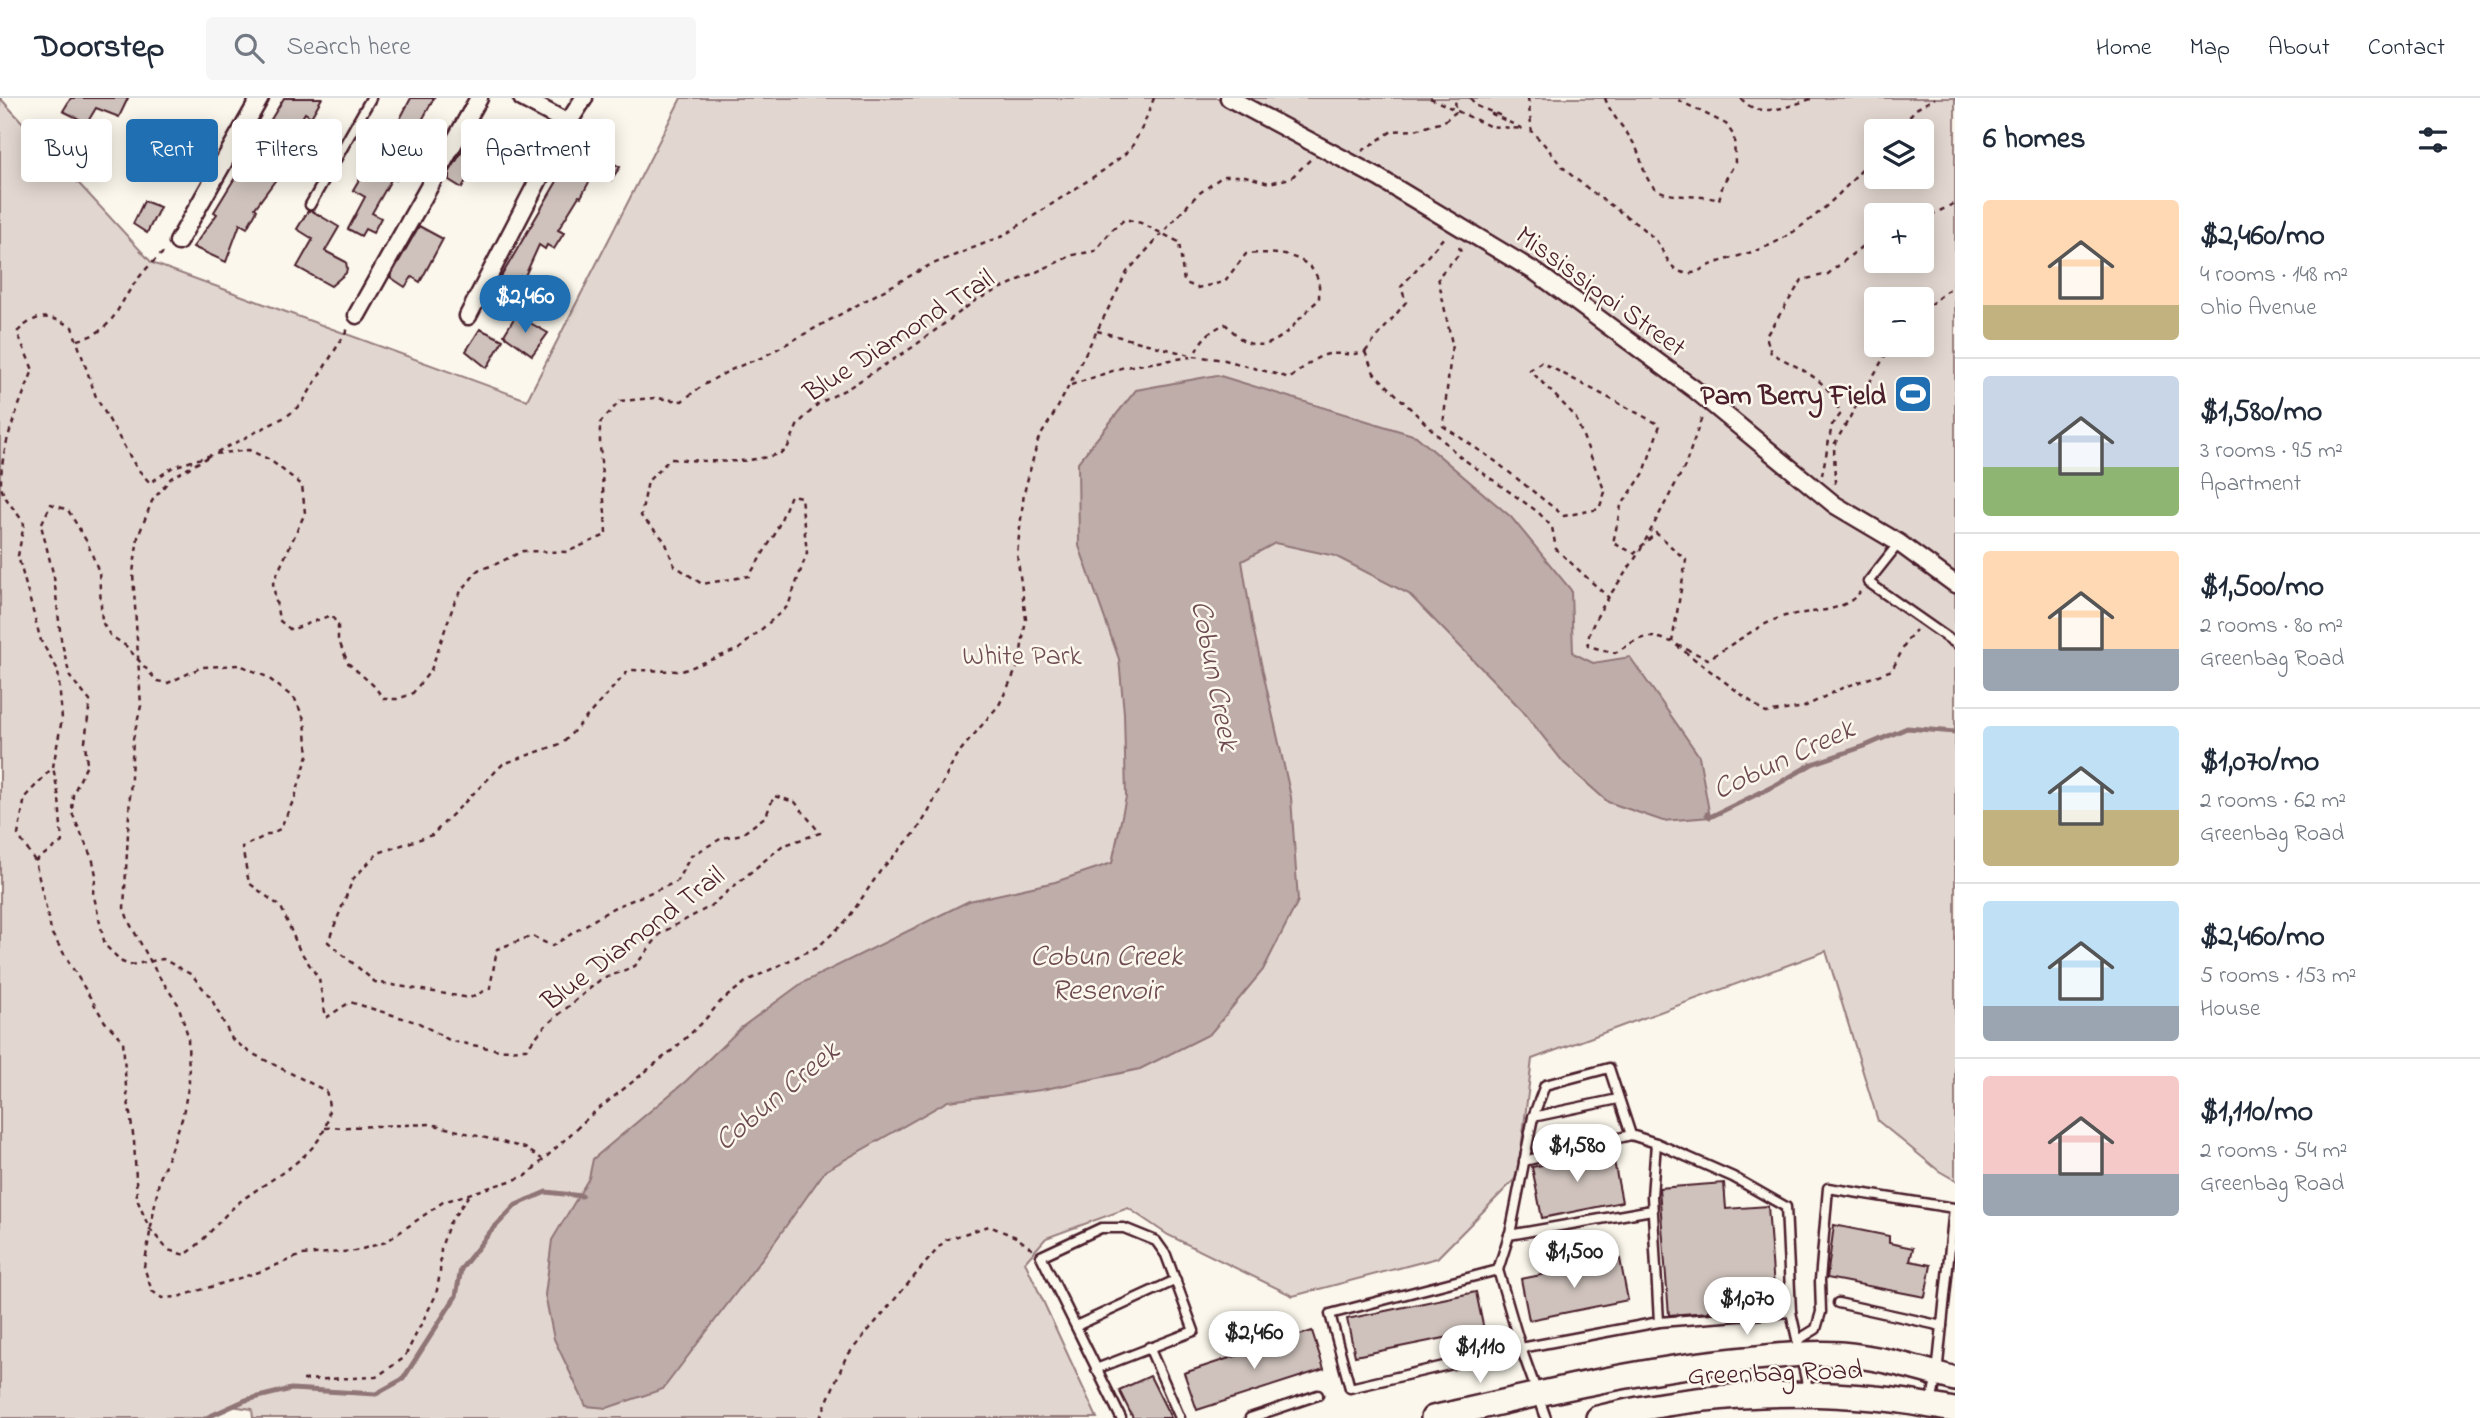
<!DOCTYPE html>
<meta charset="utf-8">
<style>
body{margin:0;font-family:"Indie Flower",sans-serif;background:#f6f6f7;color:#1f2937;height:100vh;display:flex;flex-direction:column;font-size:26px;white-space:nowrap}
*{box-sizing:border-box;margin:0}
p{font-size:23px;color:#747a83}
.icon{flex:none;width:38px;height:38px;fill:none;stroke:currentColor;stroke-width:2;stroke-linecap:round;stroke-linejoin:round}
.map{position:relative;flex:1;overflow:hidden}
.drawer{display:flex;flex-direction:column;background:#fff;width:525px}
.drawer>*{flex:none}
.banner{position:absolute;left:21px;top:21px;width:665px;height:63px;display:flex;gap:14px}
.fabs{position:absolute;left:1864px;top:21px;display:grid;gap:14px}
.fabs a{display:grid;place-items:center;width:70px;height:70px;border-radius:7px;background:#fff;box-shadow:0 4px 18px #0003;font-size:35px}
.price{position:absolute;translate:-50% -60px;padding:0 16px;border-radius:24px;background:#fff;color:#222;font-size:23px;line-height:46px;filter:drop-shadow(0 2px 4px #0008)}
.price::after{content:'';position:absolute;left:50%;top:42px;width:21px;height:16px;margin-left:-10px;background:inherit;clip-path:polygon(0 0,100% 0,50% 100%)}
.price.current{background:#1f6fb2;color:#fff}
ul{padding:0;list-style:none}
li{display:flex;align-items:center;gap:21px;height:175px;padding:0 28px}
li+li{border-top:2px solid #e0e1e3}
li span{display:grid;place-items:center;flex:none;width:196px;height:140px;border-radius:7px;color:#555}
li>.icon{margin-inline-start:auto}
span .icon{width:84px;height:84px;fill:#fffc;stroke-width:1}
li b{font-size:30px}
h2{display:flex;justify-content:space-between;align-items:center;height:84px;padding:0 28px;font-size:30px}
.tag{padding:0 24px;border-radius:7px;background:#fff;box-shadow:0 4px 18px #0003;font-size:24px;line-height:63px}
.tag.current{background:#1f6fb2;color:#fff}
header{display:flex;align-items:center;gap:42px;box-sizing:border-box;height:98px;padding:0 35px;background:#fff;border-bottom:2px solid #e0e1e3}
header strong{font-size:33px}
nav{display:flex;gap:38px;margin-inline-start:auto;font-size:24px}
.search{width:490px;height:63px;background:#f6f6f7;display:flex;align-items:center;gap:18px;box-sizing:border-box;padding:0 24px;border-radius:7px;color:#747a83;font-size:26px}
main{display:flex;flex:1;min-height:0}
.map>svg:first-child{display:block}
.green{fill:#e2d7d0;stroke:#967b7e;stroke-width:2;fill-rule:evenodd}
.water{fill:#bfadaa;stroke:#907477;stroke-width:2}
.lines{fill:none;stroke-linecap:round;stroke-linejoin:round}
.stream{stroke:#907477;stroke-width:5}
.building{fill:#cfc2bc;stroke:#4a1f2b;stroke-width:2}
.lane-casing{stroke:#4a1f2b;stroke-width:13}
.street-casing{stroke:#4a1f2b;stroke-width:21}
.secondary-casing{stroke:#4a1f2b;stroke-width:28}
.path{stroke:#4a1f2b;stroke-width:2.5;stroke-dasharray:5 5;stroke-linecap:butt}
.lane{stroke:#fbf7ec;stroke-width:8}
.street{stroke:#fbf7ec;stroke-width:16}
.secondary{stroke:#fbf7ec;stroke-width:23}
.labels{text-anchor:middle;stroke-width:5;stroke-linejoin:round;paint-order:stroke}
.street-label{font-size:28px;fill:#4a1f2b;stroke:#fbf7ec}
.poi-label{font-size:28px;font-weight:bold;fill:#4a1f2b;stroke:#fbf7ec;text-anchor:end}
.park-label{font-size:28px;fill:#704d54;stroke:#fbf7ec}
.water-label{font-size:30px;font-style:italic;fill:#6d4a51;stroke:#fbf7ec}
</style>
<header>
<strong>Doorstep</strong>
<div class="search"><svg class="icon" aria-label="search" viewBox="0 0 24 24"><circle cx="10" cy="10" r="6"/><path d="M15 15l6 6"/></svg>Search here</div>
<nav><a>Home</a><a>Map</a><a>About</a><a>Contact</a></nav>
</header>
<main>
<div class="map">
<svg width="1955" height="1320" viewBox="0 0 1955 1320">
<rect width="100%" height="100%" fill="#fbf7ec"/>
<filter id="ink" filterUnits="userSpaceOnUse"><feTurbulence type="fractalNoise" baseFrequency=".0143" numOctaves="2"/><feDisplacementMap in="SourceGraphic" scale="14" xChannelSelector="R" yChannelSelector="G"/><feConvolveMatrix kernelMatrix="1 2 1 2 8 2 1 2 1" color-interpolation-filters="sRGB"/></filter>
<g filter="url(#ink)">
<path class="green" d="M 0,0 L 152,165 L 527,302 L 681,0 L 1955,0 L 1955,1082 L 1939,1073 L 1878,1023 L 1826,853 L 1532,961 L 1518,1078 L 1437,1160 L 1293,1198 L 1168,1137 L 1128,1110 L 1046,1140 L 1025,1164 L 1097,1320 L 253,1320 L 252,1311 L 231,1308 L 209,1320 L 0,1320 ZM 1876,33 L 1922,33 L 1922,79 L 1876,79 ZM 1876,117 L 1922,117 L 1922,163 L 1876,163 ZM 1876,201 L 1922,201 L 1922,247 L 1876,247 Z"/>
<path class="water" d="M 1217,277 L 1416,338 L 1511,419 L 1571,492 L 1573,555 L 1593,565 L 1630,559 L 1699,658 L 1710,719 L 1663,723 L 1608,704 L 1564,665 L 1522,612 L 1409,496 L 1335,458 L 1275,445 L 1242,463 L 1252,525 L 1291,699 L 1298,803 L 1263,872 L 1210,936 L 1140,971 L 1041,992 L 948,1003 L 825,1073 L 776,1142 L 663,1291 L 607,1310 L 586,1308 L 554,1241 L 545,1197 L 552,1142 L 589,1080 L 593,1061 L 686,983 L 742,929 L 802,885 L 969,803 L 1055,784 L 1112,765 L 1126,699 L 1124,615 L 1119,561 L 1079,448 L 1078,364 L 1136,292 Z"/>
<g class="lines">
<g class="stream">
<path d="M 1707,716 L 1710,719 L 1776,687 L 1812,666 L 1865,648 L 1907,630 L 1955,634"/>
<path d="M 206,1320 L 246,1302 L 291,1291 L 376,1296 L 403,1281 L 456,1198 L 461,1171 L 491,1133 L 516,1107 L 546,1094 L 582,1098"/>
</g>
</g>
<g class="building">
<path d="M 71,0 L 128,0 L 119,19 L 96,10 L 87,25 L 63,13 Z"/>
<path d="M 284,0 L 322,0 L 311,19 L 305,15 L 288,43 L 294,47 L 277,80 L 255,110 L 257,112 L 247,130 L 240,126 L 226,164 L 193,149 L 217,116 L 214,114 L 236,78 L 267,34 L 264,33 Z"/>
<path d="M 411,0 L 434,0 L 419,28 L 421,29 L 407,57 L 412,59 L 396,82 L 392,80 L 372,115 L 381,120 L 373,135 L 365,131 L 361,138 L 348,131 L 365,99 L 353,92 L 367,68 L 373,72 L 393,43 L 390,40 Z"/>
<path d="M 481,22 L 494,29 L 462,90 L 449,82 L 449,75 Z"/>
<path d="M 524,31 L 543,42 L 532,60 L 534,61 L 523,77 L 517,77 L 501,65 Z"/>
<path d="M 585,41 L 605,53 L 602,59 L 620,69 L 611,82 L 595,73 L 581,99 L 579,98 L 558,132 L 564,135 L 554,151 L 547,147 L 545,151 L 539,147 L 524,180 L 521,178 L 510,199 L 495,189 L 556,85 L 569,54 L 577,44 L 581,47 Z"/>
<path d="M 144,103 L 160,109 L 147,135 L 133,126 Z"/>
<path d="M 308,113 L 312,113 L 339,129 L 325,153 L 346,164 L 347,170 L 346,175 L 331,188 L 297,169 L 313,141 L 297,131 Z"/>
<path d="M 419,128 L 443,141 L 420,184 L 412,179 L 405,189 L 390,179 Z"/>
<path d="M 516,217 L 548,235 L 532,257 L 504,237 Z"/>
<path d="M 480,231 L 503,242 L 487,270 L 466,253 Z"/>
<path d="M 1612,1053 L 1622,1104 L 1542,1120 L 1532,1069 Z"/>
<path d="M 1724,1085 L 1726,1111 L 1768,1108 L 1774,1190 L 1708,1195 L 1709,1214 L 1669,1217 L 1659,1090 Z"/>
<path d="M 1834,1127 L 1889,1138 L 1889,1145 L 1913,1150 L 1910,1163 L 1931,1167 L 1925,1199 L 1827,1180 Z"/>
<path d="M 1620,1161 L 1628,1202 L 1529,1222 L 1521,1181 Z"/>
<path d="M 1476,1194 L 1484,1232 L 1355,1258 L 1347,1221 Z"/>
<path d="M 1312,1233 L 1324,1271 L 1197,1312 L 1184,1275 Z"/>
<path d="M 1150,1278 L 1171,1320 L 1133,1320 L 1119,1292 Z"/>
</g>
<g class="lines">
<defs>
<g id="lane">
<path d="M 310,107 L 371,0"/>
<path d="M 1899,445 L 1868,484 L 1955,545"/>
<path d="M 1533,1019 L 1618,1001"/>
<path d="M 1656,1045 L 1733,1079 L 1786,1109 L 1791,1214"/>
<path d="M 1524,1063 L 1631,1037"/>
<path d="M 1509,1137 L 1652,1112"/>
<path d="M 1498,1172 L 1511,1131 L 1533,1019 L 1545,987 L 1609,970 L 1631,1037 L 1656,1045 L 1652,1098 L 1659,1224"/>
<path d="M 1838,1205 L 1942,1228"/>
<path d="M 1076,1228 L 1176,1182"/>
<path d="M 1798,1242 L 1816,1231 L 1821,1214 L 1820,1182 L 1828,1090 L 1954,1110 L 1937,1276 L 1931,1306"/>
<path d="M 1149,1249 L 1180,1320"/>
<path d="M 1096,1271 L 1194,1233 L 1166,1157 L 1156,1143 L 1124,1130 L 1101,1130 L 1041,1158 L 1121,1320"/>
<path d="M 1250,1320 L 1318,1297"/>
<path d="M 1546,1320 L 1521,1250 L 1498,1172 L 1330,1216 L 1350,1290 L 1521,1250 L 1659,1224 L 1791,1214 L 1809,1295"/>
</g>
<g id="street">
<path d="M 522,0 L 568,25"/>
<path d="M 1229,0 L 1379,80 L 1537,175 L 1694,291 L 1835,407 L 1899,445 L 1955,486"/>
<path d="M 178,144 L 260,0"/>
<path d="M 357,217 L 479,0"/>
<path d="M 468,218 L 568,25 L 584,0"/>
</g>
<g id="secondary">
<path d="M 1433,1320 C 1537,1296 1640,1271 1746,1261 C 1777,1258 1810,1254 1841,1256 C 1880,1259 1918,1271 1955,1281"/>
<path d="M 1598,1320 C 1684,1298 1787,1291 1875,1300 C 1902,1302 1929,1308 1955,1312"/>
</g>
</defs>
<use href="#lane" class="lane-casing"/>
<use href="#street" class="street-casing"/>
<use href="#secondary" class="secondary-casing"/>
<g class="path">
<path d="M 1154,0 L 1143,28 L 1130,52 L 1104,72 L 1003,138 L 928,168 L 761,260 C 731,270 707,283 682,303 L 655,300 L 620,303 L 600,325 C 599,363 605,399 606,437 L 567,454 L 523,453 L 494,467 L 478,472 L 456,500 L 431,572 L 412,596 L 397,601 L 384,601 L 373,587 L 348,565 L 338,541 L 338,527 L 331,517 L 291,532 L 279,522 L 273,485 L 305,415 L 302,387 L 270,362 L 249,352 L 214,356 L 173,369 L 150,385 L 136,369 L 96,299 L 72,229 C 48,216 37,215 17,234 L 33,272 C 19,308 0,348 1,388 C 3,401 18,414 24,426 L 18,458 L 41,543 L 58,572 L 62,621 L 53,669 L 25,699 L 18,737 L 35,763 L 52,836 L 105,924 L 123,942 L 126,989 L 134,1043 L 137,1101 L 149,1130 L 168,1152 L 185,1157 C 205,1143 217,1124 235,1108 C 270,1077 344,1052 326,993 L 249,954 L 232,941 L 211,900 L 192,877 L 163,861 L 130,867 L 122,864 L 105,847 L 93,794 L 96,777 L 93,763 L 72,715 L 73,696 L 87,667 L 85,644 L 90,603 L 70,579 L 61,541 L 54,479 L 41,427 L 51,406 L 68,412 L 87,444 L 99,474 L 102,524 L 110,537 L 126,548 L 157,583 L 168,585 L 202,569 L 240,567 L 267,579 L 295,601 L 305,623 L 308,657 L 295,699 L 280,731 L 242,749 L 249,785 L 281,809 L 299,851 L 319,881 L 326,920 L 350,904 L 419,925 L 451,943 L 499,952 L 526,951 L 544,929 L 600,882 L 635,868 L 661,835 L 709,809 L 782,748 L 820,735 L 795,704 L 774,698 L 766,718 L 742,736 L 722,740 L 691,758 L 676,784 L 613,810 L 552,848 L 532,838 L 497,851 L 490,890 L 470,900 L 375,884 L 328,844 L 353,781 L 378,755 L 432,737 L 503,666 L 563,645 L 629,572 L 682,573 L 739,551 L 788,508 L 807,455 L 801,399 L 791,397 L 775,436 L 749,478 L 702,486 L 674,467 L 665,443 L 641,418 L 648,383 L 670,361 C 711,363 747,368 786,353 L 798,326 L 818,306 L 850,289 L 913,249 L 976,202 L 1073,157 L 1095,153 L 1112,132 L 1125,121 L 1141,125 L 1179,144 L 1184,184 L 1197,190 L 1224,184 L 1246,156 C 1269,154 1306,154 1317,179 C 1320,185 1319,195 1319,202 C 1298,217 1279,258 1246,244 C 1239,241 1231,231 1225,226 C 1208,234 1201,241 1194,258"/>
<path d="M 1430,0 L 1489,28 L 1523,31 L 1492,16 L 1499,17 L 1477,8 L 1470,0"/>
<path d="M 1528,0 L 1532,35 C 1547,46 1555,63 1569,75 C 1596,99 1628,117 1655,141 C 1663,151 1669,171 1681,174 C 1695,179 1703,169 1716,165 C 1736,158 1758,154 1776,144 C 1817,122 1846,90 1876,56"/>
<path d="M 1605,0 C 1611,18 1625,30 1634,46 C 1643,60 1643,86 1660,93 C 1678,101 1700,96 1719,102 L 1723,86 L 1735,65 L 1734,38 L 1726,26 L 1674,0"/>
<path d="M 1741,0 C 1757,23 1792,7 1814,0"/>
<path d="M 1896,33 L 1916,11 L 1935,0"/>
<path d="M 1362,53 L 1392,33 L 1415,32 L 1443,24 L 1456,14 L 1455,0"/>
<path d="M 1922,122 L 1955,105"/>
<path d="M 1459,149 L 1461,154 L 1438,179 L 1452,246 L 1443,328 L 1495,363 L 1564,418 L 1599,411 L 1605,394 L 1575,318 L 1530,272 L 1541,264 L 1660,327 L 1644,375 L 1621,408 L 1613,445 L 1634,455 L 1656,435 L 1686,462 L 1672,544 L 1766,615 L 1804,609 L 1840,591 L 1892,572 L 1908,541 L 1916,532"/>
<path d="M 1922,213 L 1952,189 L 1955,182"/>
<path d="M 1097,233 L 1194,258 L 1225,262 L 1290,280 C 1301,272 1316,257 1330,256 C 1344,255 1351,258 1365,254"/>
<path d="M 78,242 C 114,233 115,212 134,186 C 142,175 153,163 164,154"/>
<path d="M 1365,254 L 1406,204 L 1401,189 L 1445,138"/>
<path d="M 1365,254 L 1374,275 L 1459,358 L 1538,414 L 1552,429 L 1556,451 L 1609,500"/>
<path d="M 1071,287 L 1124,269 L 1191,259"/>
<path d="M 217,354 L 287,318 L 301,307 L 348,231"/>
<path d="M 208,359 L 171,380 L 152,403 L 138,439 L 133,475 L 141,608 L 133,641 L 124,810 L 129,824 L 158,877 L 178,906 L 188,938 L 189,985 L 182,1021 L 159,1083 L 144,1169 L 152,1193 L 162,1200 L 178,1199 L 259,1174 L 302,1157 L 355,1153 L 386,1144 L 443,1104 L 526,1078 L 591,1017 L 675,950 L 702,925 L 721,903 L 747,883 L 819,848 L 847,822 L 881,772 L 916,734 L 929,713 L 956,658 L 999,607 L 1019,566 L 1026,521 L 1017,456 L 1024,395 L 1038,342 L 1058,309 L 1127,174 L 1197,97 L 1223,78 L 1245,78 L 1269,85 L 1291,80 L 1311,61"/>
<path d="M 1822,377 L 1832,327 L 1840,317 C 1834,283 1798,270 1771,255 L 1766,238 L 1802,182 L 1828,176 L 1876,137"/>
<path d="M 1835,386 L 1834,347 L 1891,247"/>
<path d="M 1645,443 L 1685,368 L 1702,319"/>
<path d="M 1642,449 C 1630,472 1585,524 1588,548 L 1615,555 C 1636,542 1646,533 1671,544"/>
<path d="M 1677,547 L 1708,561 C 1727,550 1759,527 1779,520 C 1804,511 1841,518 1860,494"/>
<path d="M 35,763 L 62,744 L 59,700 L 53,669"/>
<path d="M 325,1030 L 431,1026 L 525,1050 L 542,1061"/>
<path d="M 303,1282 L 376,1279 L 404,1260 L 436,1197 L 440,1175 L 441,1150 L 449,1126 L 469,1097"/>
<path d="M 820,1320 L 846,1259 L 945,1142 L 989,1128 L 1016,1139 L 1032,1151"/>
</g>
<use href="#lane" class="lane"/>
<use href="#street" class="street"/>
<use href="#secondary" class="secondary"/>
</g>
</g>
<defs>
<symbol id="stadium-square" viewBox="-11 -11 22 22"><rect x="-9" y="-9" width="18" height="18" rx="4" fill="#1f6fb2" stroke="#fbf7ec"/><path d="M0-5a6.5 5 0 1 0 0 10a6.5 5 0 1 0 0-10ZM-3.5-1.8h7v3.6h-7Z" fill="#fff"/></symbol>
</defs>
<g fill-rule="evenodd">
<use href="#stadium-square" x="1891" y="274" width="44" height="44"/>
</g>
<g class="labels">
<g class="street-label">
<text transform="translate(1602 192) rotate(36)" y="10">Mississippi Street</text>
<text transform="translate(898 236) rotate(-33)" y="10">Blue Diamond Trail</text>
<text transform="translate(632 839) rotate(-37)" y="10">Blue Diamond Trail</text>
<text transform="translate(1775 1273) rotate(-2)" y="10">Greenbag Road</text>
</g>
<g class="poi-label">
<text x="1886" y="306">Pam Berry Field</text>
</g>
<g class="park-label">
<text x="1022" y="566">White Park</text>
</g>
<g class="water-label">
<text transform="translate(1216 577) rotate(79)" y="10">Cobun Creek</text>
<text transform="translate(1783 660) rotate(-25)" y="10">Cobun Creek</text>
<text x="1106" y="867">Cobun Creek<tspan x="1106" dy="34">Reservoir</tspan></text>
<text transform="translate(776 997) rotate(-40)" y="10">Cobun Creek</text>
</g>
</g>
</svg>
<div class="fabs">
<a><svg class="icon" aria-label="layers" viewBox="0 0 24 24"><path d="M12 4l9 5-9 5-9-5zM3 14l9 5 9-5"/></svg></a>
<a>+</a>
<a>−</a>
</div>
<b class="price current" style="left:525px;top:237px">$2,460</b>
<b class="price" style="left:1577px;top:1086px">$1,580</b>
<b class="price" style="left:1574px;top:1192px">$1,500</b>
<b class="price" style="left:1747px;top:1239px">$1,070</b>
<b class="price" style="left:1254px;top:1273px">$2,460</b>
<b class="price" style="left:1480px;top:1287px">$1,110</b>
<div class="banner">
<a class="tag">Buy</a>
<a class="tag current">Rent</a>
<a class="tag">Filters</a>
<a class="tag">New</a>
<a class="tag">Apartment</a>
</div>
</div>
<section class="drawer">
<h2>6 homes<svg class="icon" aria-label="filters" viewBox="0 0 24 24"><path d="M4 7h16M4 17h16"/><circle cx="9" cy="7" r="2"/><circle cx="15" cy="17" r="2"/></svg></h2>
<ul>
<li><span style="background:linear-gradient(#ffd9b3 75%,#c2b280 0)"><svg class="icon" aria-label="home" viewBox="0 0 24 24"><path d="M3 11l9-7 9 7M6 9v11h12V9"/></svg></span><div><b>$2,460/mo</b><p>4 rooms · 148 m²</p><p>Ohio Avenue</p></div></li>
<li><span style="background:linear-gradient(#c9d6e8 65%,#8fb573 0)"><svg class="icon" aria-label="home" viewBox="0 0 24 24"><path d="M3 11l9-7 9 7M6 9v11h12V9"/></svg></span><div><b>$1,580/mo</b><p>3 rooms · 95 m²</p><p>Apartment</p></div></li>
<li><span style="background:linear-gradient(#ffd9b3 70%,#9aa5b1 0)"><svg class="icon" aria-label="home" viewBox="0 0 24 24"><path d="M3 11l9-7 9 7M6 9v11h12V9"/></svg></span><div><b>$1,500/mo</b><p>2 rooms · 80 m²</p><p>Greenbag Road</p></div></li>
<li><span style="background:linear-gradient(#bfe0f5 60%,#c2b280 0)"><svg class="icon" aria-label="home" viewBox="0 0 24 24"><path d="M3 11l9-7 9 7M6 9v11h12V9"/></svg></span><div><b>$1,070/mo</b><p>2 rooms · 62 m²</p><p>Greenbag Road</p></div></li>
<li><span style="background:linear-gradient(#bfe0f5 75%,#9aa5b1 0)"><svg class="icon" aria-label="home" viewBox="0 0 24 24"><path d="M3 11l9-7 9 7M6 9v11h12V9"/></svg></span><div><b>$2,460/mo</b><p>5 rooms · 153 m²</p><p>House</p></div></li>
<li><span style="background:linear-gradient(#f6c9c9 70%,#9aa5b1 0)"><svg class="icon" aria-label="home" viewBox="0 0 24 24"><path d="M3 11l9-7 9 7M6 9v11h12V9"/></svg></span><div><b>$1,110/mo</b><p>2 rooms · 54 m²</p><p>Greenbag Road</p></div></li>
</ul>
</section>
</main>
